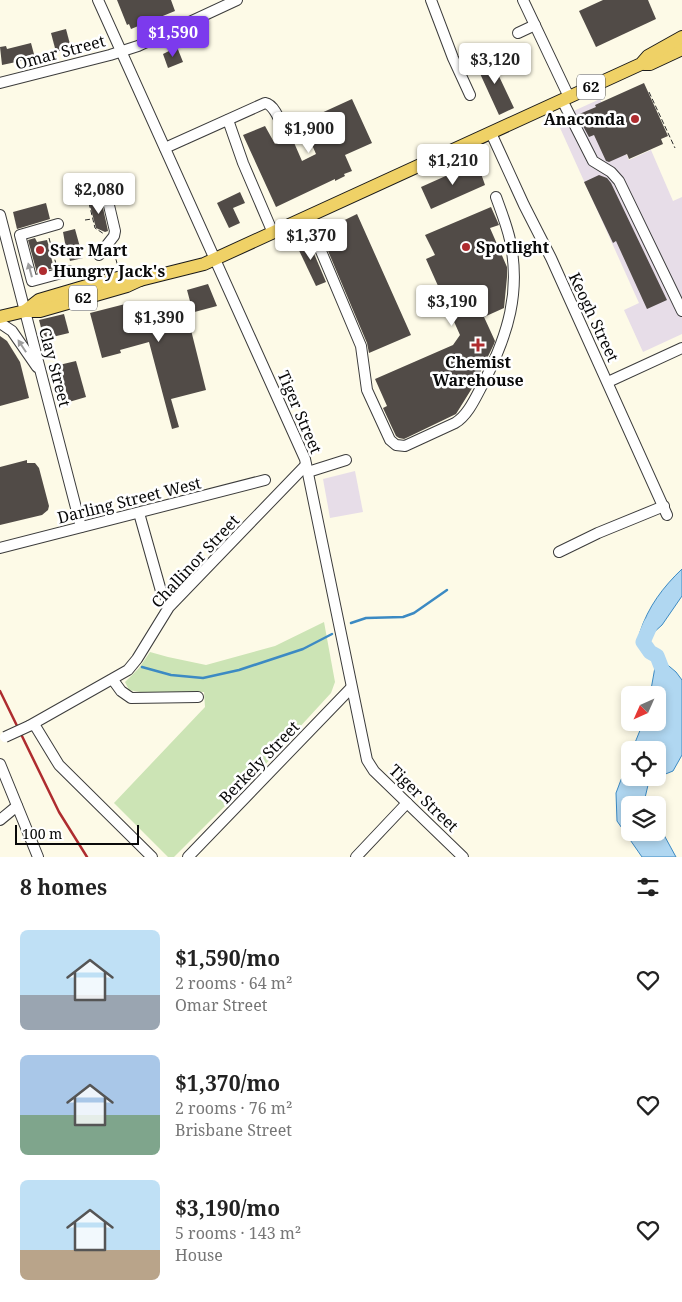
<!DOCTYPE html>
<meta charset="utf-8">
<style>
body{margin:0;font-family:"Noto Serif",serif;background:#f2f2f2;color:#222;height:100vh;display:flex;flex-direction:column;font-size:19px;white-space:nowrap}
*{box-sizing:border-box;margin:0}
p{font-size:16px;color:#767676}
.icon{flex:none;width:28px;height:28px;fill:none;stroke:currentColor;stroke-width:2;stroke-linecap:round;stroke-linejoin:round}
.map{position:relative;height:857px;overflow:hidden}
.panel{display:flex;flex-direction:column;background:#fff;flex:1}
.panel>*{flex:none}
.needle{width:32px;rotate:225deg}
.fabs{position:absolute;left:621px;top:686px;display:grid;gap:10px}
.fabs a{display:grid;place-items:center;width:45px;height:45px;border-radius:8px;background:#fff;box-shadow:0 2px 8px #0003;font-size:25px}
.scale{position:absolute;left:15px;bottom:12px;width:124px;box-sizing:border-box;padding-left:5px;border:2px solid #090909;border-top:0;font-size:14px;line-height:18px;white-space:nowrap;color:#090909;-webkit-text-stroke:4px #fff;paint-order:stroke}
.price{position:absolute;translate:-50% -42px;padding:0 11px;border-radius:5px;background:#fff;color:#222;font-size:16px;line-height:32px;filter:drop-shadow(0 1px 2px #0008)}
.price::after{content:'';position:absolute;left:50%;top:30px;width:15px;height:11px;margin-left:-8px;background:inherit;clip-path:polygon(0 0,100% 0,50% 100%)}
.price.on{background:#7c3aed;color:#fff}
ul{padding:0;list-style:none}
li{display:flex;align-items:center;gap:15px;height:125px;padding:0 20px}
li span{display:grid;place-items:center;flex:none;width:140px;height:100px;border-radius:8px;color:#555}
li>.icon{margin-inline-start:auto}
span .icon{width:60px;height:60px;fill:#fffc;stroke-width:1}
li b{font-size:21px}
h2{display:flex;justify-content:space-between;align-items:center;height:60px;padding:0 20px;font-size:21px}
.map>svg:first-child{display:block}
.industrial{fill:#e7dde8}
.green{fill:#cce4b5}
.water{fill:#b0d7f1;stroke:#3c8ac3}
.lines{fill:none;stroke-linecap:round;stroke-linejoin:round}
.stream{stroke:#3c8ac3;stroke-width:2.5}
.river{stroke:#b0d7f1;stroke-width:15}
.building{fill:#514b47}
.minor-casing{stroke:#3c3c3c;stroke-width:12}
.major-casing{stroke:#1a1a1a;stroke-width:14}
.path{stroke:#2b2b2b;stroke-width:1;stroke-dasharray:5 2.5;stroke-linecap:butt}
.minor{stroke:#fff;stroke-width:10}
.major{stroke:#efd166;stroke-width:12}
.rail{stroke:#ae2c2f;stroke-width:2.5}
.minor-bridge-casing{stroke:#3c3c3c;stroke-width:12;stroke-linecap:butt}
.minor-bridge{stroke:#fff;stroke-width:10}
.oneway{fill:#9d9d9d}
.poi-dot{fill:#ae2c2f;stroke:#fff;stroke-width:2}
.labels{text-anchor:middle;stroke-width:5;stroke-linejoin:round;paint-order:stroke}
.shield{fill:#fff;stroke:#535353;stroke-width:1}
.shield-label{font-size:15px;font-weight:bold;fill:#090909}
.street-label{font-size:16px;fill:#090909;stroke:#fff}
.poi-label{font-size:16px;font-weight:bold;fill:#090909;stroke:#fff;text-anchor:start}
</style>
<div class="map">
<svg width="682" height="857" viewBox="0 0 682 857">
<rect width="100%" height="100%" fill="#fdfae7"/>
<g class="industrial">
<path d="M 600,99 L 629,160 L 651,150 L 673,201 L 682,197 L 682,334 L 643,352 L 624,310 L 639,303 L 556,119 Z"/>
<path d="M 355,471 L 363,512 L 330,518 L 323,479 Z"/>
</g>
<path class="green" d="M 324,622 L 335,682 L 331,693 L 251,780 L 174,857 L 168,857 L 114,803 L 205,707 L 204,692 L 151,694 L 129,690 L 125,682 L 139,668 L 150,652 L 168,657 L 206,665 L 275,646 Z"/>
<g class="water">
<path d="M 682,569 L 682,596 L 662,625 L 643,642 L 640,632 C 648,607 663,587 682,569 Z"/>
<path d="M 657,656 L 676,672 L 682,680 L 682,755 L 673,771 L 658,777 L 658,750 L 632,750 L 643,723 L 658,722 L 658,695 L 650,695 Z"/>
<path d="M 630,756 L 630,778 L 657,778 L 649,781 L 644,802 L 646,805 L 630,805 L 630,832 L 658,832 L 658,824 L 676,857 L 642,857 L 617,821 L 616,793 Z"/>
</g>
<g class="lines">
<g class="stream">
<path d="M 351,623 L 366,618 L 403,617 L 414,613 L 447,590"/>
<path d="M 142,667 L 171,675 L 203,678 L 239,670 L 303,649 L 332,634"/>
</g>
<path class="river" d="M 651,624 L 643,642 L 650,652 L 657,656 L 664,674"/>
</g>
<g class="building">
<path d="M 117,0 L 171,0 L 175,11 L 131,29 L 129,24 L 127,25 Z"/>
<path d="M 603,0 L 648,0 L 656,19 L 596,47 L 579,11 Z"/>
<path d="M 66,29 L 71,48 L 56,52 L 51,33 Z"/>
<path d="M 31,43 L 35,58 L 2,65 L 0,47 L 6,46 L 7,49 Z"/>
<path d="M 177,47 L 183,62 L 168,68 L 163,54 Z"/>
<path d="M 488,53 L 514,108 L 499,115 L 477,67 L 482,64 L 479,57 Z"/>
<path d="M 644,83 L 668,136 L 661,139 L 663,144 L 629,159 L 627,154 L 609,162 L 606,161 L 594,135 L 589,137 L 577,115 L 596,107 L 595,105 Z"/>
<path d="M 352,99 L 372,143 L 345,155 L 352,171 L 344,174 L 345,176 L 335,181 L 335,179 L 276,207 L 243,135 L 265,126 L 275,144 L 283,141 L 288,141 L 292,138 L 302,161 L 316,154 L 306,131 L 322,124 L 317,115 Z"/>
<path d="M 477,162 L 485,185 L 431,209 L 421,187 Z"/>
<path d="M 599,175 L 607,178 L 611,183 L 667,300 L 647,309 L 616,241 L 613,243 L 584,182 Z"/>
<path d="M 240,192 L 245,203 L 233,208 L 240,223 L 229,228 L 217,203 Z"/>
<path d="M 101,199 L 108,231 L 105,232 L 96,228 L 89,202 Z"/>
<path d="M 46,203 L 50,219 L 17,229 L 13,212 Z"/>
<path d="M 491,207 L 499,225 L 490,228 L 507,267 L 507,277 L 504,308 L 484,317 L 495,341 L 494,344 L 478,377 L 471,379 L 474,385 L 456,414 L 404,439 L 399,438 L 396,436 L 383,408 L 387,406 L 375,379 L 453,345 L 460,335 L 426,259 L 435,255 L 425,235 Z"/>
<path d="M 357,214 L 411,335 L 369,353 L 367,343 L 320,232 Z"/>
<path d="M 75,229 L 83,258 L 70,261 L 67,249 L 50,253 L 54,268 L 37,273 L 28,240 L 35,238 L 37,242 L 47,240 L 49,247 L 65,243 L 63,232 Z"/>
<path d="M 307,237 L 326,282 L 316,286 L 295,242 Z"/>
<path d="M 208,284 L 217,306 L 187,314 L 206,390 L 171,399 L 179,427 L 172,429 L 149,342 L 120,350 L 121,353 L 102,358 L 90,313 L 133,302 L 137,318 L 191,305 L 187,290 Z"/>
<path d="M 64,314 L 69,333 L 44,339 L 39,320 Z"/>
<path d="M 0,336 L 7,341 L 20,362 L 29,398 L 0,406 Z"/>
<path d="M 76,361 L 86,397 L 69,402 L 59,365 Z"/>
<path d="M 27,460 L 27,463 L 35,463 L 39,468 L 49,506 L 48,510 L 42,515 L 0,525 L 0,467 Z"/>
</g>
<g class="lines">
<defs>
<g id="minor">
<path d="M 98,0 L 305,459 L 367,760 L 374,771 L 463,857"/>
<path d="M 431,0 L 453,58 L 470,95"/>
<path d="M 523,0 L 569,97"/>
<path d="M 518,33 L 535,25"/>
<path d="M 0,83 L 110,55 L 138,46 L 237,0"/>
<path d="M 562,100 L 593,161 L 611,172 L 619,181 L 682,311"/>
<path d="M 228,120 L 243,163 L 273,233"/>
<path d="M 491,133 L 524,205 L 551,258 L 667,515"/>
<path d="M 165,148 L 265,103 C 276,105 281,125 286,135"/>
<path d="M 72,188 L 98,180 L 104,184 L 115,231 L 114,236 L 99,255"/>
<path d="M 0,215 L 81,527"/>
<path d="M 307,218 L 361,346 L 367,390 L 390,440 L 396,445 L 405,446 L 455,423 C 469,415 477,394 485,380 C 508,334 521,292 510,240 C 507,226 501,211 496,197"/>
<path d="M 58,224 L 20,235 L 32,281 L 69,271"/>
<path d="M 0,323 L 12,331 L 37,367"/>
<path d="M 608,382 L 682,348"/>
<path d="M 308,472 L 346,460"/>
<path d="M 139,513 L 161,591 L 171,604"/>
<path d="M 0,548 L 265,480"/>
<path d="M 559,552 L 598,533 L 664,506"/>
<path d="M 113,680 L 121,691 L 131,698 L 198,697"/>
<path d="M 34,724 L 59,765 L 152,857"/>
<path d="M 29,726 L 128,670 L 137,659 L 169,607 L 306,465"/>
<path d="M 0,764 L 38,857"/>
<path d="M 0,820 L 17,806"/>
<path d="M 188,857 L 351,688"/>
<path d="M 356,857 L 407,803"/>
</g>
<g id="major">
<path d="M 644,64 L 650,64 L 682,49"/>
<path d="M 25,311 L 39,300 L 100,282 L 122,277 L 140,280"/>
<path d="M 0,317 L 25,311 L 40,311 L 127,286 L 140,280 L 204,264 L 641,64 L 648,56 L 682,37"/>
</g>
</defs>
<use href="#minor" class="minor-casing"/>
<use href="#major" class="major-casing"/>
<g class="path">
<path d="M 649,92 L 675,148"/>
<path d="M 89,203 L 95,228 L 104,234"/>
<path d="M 85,220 L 92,219"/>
<path d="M 49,238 L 56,264"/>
<path d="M 114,252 L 118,267"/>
<path d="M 77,275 L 87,272 L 88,273 L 79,277"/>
</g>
<use href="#minor" class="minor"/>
<use href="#major" class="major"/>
<path class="rail" d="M 0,691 L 59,812 L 87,857"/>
<defs>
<path id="minor-bridge" d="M 5,737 L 29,726"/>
</defs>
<use href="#minor-bridge" class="minor-bridge-casing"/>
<use href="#minor-bridge" class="minor-bridge"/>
</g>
<defs><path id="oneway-solid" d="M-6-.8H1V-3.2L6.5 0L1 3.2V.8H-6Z" transform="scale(1.25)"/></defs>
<g class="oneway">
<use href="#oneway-solid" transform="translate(30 270) rotate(-105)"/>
<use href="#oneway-solid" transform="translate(22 346) rotate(-123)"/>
</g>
<g class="poi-dot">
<circle cx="635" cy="119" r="5"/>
<circle cx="466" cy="247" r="5"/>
<circle cx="40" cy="250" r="5"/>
<circle cx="43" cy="271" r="5"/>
<path d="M475.5 337.5h5v5h5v5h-5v5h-5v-5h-5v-5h5z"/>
</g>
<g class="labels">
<g class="shield">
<rect x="577" y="74.5" width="28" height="25" rx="4"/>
<rect x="69" y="285.5" width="28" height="25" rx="4"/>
</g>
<g class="shield-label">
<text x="591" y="92">62</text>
<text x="83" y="303">62</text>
</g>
<g class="street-label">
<text transform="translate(60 52) rotate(-15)" y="6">Omar Street</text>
<text transform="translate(594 317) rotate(65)" y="6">Keogh Street</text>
<text transform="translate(55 367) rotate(75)" y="6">Clay Street</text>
<text transform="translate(300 412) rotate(67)" y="6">Tiger Street</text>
<text transform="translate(129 500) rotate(-14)" y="6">Darling Street West</text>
<text transform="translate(195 561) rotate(-47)" y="6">Challinor Street</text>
<text transform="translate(259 762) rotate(-46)" y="6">Berkely Street</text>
<text transform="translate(424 798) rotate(44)" y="6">Tiger Street</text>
</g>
<g class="poi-label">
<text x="625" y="125" text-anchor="end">Anaconda</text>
<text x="476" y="253">Spotlight</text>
<text x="50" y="256">Star Mart</text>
<text x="53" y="277">Hungry Jack's</text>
<text x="478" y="368" text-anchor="middle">Chemist<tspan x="478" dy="18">Warehouse</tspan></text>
</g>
</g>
</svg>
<div class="fabs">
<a><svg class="needle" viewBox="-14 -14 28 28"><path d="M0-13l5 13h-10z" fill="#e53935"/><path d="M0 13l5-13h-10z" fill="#767676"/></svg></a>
<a><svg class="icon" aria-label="locate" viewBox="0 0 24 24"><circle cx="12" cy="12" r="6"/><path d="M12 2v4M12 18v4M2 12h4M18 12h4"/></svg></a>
<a><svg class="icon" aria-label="layers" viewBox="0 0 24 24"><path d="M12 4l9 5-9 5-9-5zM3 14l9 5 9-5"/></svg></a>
</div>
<div class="scale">100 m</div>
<b class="price on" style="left:173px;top:58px">$1,590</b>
<b class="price" style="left:495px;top:85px">$3,120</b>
<b class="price" style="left:309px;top:154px">$1,900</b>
<b class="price" style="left:453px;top:186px">$1,210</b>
<b class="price" style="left:99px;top:215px">$2,080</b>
<b class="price" style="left:311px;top:261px">$1,370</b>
<b class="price" style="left:452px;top:327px">$3,190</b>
<b class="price" style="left:159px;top:343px">$1,390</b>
</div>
<section class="panel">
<h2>8 homes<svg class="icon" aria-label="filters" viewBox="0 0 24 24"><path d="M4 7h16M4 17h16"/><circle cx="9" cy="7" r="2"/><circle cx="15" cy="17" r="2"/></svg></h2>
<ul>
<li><span style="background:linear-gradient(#bfe0f5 65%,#9aa5b1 0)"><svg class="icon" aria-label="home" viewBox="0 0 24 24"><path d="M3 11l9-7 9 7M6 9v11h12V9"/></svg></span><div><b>$1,590/mo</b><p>2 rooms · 64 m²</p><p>Omar Street</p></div><svg class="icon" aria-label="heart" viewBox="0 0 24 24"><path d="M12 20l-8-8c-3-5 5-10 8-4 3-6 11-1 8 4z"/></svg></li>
<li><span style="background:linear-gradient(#a9c7e8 60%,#7fa58c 0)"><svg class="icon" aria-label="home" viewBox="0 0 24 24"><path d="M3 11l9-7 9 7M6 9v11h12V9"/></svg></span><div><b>$1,370/mo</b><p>2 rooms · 76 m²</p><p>Brisbane Street</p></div><svg class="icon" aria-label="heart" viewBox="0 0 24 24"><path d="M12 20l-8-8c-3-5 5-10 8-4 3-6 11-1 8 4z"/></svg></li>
<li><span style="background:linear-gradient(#bfe0f5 70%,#b9a48a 0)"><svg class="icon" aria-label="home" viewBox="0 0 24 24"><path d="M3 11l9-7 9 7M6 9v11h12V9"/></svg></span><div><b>$3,190/mo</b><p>5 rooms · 143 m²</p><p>House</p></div><svg class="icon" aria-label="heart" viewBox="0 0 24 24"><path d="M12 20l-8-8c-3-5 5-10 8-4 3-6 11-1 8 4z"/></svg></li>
</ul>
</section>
